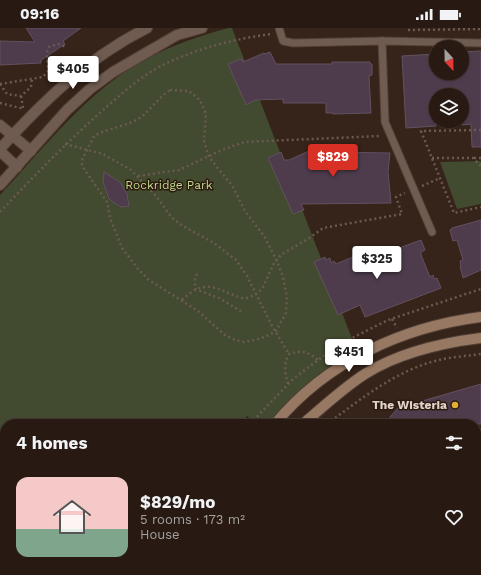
<!DOCTYPE html>
<meta charset="utf-8">
<style>
body{margin:0;font-family:"Work Sans",sans-serif;background:#342721;color:#f1f3f6;height:100vh;display:flex;flex-direction:column;font-size:15px;white-space:nowrap}
*{box-sizing:border-box;margin:0}
p{font-size:13px;color:#a5a1a0}
.icon{flex:none;width:22px;height:22px;fill:none;stroke:currentColor;stroke-width:2;stroke-linecap:round;stroke-linejoin:round}
.map{position:relative;flex:1;overflow:hidden}
.side{position:absolute;left:0px;top:391px;width:481px;height:156px;display:flex;flex-direction:column;background:#281a13;border-radius:16px 16px 0 0;box-shadow:0 1px 3px #0004,0 0 0 1px #443833}
.side>*{flex:none}
.needle{width:26px;rotate:158deg}
.buttons{position:absolute;left:429px;top:12px;display:grid;gap:8px}
.buttons a{display:grid;place-items:center;width:40px;height:40px;border-radius:50%;background:#281a13;box-shadow:0 1px 3px #0004,0 0 0 1px #443833;font-size:20px}
.price{position:absolute;translate:-50% -34px;padding:0 9px;border-radius:4px;background:#fff;color:#222;font-size:13px;line-height:26px;filter:drop-shadow(0 1px 2px #0008)}
.price::after{content:'';position:absolute;left:50%;top:24px;width:12px;height:9px;margin-left:-6px;background:inherit;clip-path:polygon(0 0,100% 0,50% 100%)}
.price.on{background:#d93025;color:#fff}
ul{padding:0;list-style:none}
li{display:flex;align-items:center;gap:12px;height:100px;padding:0 16px}
li+li{border-top:1px solid #443833}
li span{display:grid;place-items:center;flex:none;width:112px;height:80px;border-radius:12px;color:#555}
li>.icon{margin-inline-start:auto}
span .icon{width:48px;height:48px;fill:#fffc;stroke-width:1}
li b{font-size:17px}
h2{display:flex;justify-content:space-between;align-items:center;height:48px;padding:0 16px;font-size:17px}
.status{display:flex;justify-content:space-between;align-items:center;height:28px;padding:0 20px;background:#281a13;direction:ltr}
.status svg{height:11px;fill:currentColor}
.map>svg:first-child{display:block}
.green{fill:#424a2f}
.building{fill:#4e3c4c;stroke:#635161}
.lines{fill:none;stroke-linecap:round;stroke-linejoin:round}
.service-casing{stroke:#513f36;stroke-width:9}
.minor-casing{stroke:#513f36;stroke-width:12}
.secondary-casing{stroke:#513f36;stroke-width:12}
.path{stroke:#6b5a51;stroke-width:2.5;stroke-dasharray:2 3;stroke-linecap:butt}
.service{stroke:#6f5b4f;stroke-width:7}
.minor{stroke:#6f5b4f;stroke-width:10}
.secondary{stroke:#977863;stroke-width:10}
.poi-dot{fill:#e1af34;stroke:#2c1a10;stroke-width:1.5}
.labels{text-anchor:middle;stroke-width:3;stroke-linejoin:round;paint-order:stroke}
.park-label{font-size:12px;fill:#c1d98d;stroke:#2c1a10}
.poi-label{font-size:12px;font-weight:bold;fill:#e0d3cc;stroke:#2c1a10;text-anchor:end}
</style>
<div class="status"><b>09:16</b><svg viewBox="0 0 49 12"><path d="M0 12V9h3v3zM5 12V6h3v6zM10 12V3h3v9zM15 12V0h3v12zM26 1h20v11H26zM47 4h2v5h-2z"/></svg></div>
<div class="map">
<svg width="481" height="547" viewBox="0 0 481 547">
<rect width="100%" height="100%" fill="#362319"/>
<g class="green">
<path d="M 228,0 L 232,0 L 358,326 L 275,396 L 256,396 L 247,388 L 242,396 L 5,396 L 5,499 L 0,497 L 0,167 C 43,121 89,61 146,31 C 172,17 199,8 228,0 Z"/>
<path d="M 481,133 L 481,176 L 457,181 L 440,134 Z"/>
<path d="M 97,542 L 156,542 L 154,547 L 107,547 Z"/>
</g>
<g class="building">
<path d="M 26,0 L 81,0 L 63,13 L 65,16 L 41,32 L 41,35 L 0,37 L 0,13 L 35,14 Z"/>
<path d="M 481,23 L 481,119 L 472,119 L 471,96 L 462,97 L 462,67 L 436,67 L 436,98 L 406,100 L 402,28 L 436,26 L 436,45 L 462,45 L 462,24 Z"/>
<path d="M 270,24 L 276,36 L 332,36 L 332,34 L 370,34 L 370,36 L 372,36 L 372,47 L 369,48 L 371,85 L 333,86 L 333,85 L 326,85 L 326,75 L 283,75 L 283,71 L 255,72 L 246,77 L 228,36 L 238,32 L 242,31 L 243,34 L 264,25 L 265,26 Z"/>
<path d="M 320,118 L 322,124 L 390,125 L 388,144 L 391,175 L 301,176 L 304,182 L 293,186 L 268,130 L 281,124 L 284,132 L 289,132 Z"/>
<path d="M 104,144 L 120,154 L 127,166 L 129,178 L 121,179 L 109,171 L 103,154 Z"/>
<path d="M 481,192 L 481,242 L 463,250 L 460,238 L 461,238 L 460,233 L 463,232 L 457,212 L 453,213 L 450,202 L 452,200 Z"/>
<path d="M 421,212 L 425,222 L 421,224 L 421,227 L 430,249 L 433,247 L 434,251 L 437,250 L 441,260 L 365,289 L 360,277 L 338,287 L 314,234 L 325,229 L 326,232 L 330,230 L 331,235 L 334,233 L 336,236 L 367,223 L 369,231 Z"/>
<path d="M 481,356 L 481,396 L 391,396 L 390,389 L 398,380 Z"/>
</g>
<g class="lines">
<defs>
<g id="service">
<path d="M 279,0 L 283,13 L 293,15 L 382,13 L 481,15"/>
<path d="M 382,13 L 385,94 L 432,204"/>
<path d="M 476,512 L 481,511"/>
<path d="M 232,547 L 234,542"/>
</g>
<g id="minor">
<path d="M 0,97 L 31,123"/>
<path d="M 0,121 C 43,73 89,29 147,0"/>
<path d="M 0,123 L 17,139"/>
<path d="M 0,157 L 67,82 L 90,61 L 113,44 L 177,7 L 202,0"/>
</g>
<g id="secondary">
<path d="M 275,396 C 326,334 402,299 481,289"/>
<path d="M 303,396 C 323,379 343,360 365,346 C 400,324 441,315 481,310"/>
<path d="M 184,547 L 186,542"/>
<path d="M 201,547 L 204,542"/>
</g>
</defs>
<use href="#service" class="service-casing"/>
<use href="#minor" class="minor-casing"/>
<use href="#secondary" class="secondary-casing"/>
<g class="path">
<path d="M 408,2 L 481,1"/>
<path d="M 0,56 L 43,49 L 48,43 L 47,25 L 49,19 L 58,16 L 66,19"/>
<path d="M 0,56 L 7,66 L 21,68 L 31,59 L 32,50"/>
<path d="M 170,62 L 189,63 L 200,72 L 206,86 L 204,113 L 209,129 L 233,159 L 245,183 L 264,208 L 277,233 L 283,249 L 287,269 L 286,285 L 276,303 L 265,309 L 254,312 L 244,314 L 235,312 L 225,307 L 198,283 L 149,252 L 139,242 L 122,220 L 110,190 L 107,174 L 82,138 L 82,132 L 94,108 C 108,100 124,99 138,91 C 150,84 156,71 170,62 Z"/>
<path d="M 21,68 L 23,80"/>
<path d="M 0,75 L 24,81"/>
<path d="M 481,102 L 421,103 L 454,185 L 481,179"/>
<path d="M 65,116 L 103,126 L 131,142 L 156,168 L 172,190 L 183,198 L 214,215 L 236,232 L 247,248 L 271,296 L 289,326"/>
<path d="M 432,130 L 473,130 L 481,138"/>
<path d="M 474,130 L 481,130"/>
<path d="M 138,148 L 179,142 L 222,122 L 244,114 L 380,108"/>
<path d="M 422,158 L 440,150"/>
<path d="M 0,184 C 33,149 66,115 102,83 C 121,66 142,47 165,36 C 199,20 234,11 271,6"/>
<path d="M 197,246 L 195,251 L 195,261 L 219,270 L 242,284"/>
<path d="M 182,272 C 205,250 215,260 241,270 L 247,270 L 256,266 L 262,261 L 274,235 L 282,226 L 308,211 L 323,200 L 402,186 L 396,169 L 405,165"/>
<path d="M 392,291 L 397,300"/>
<path d="M 288,356 C 285,344 283,337 289,326 C 302,322 307,323 318,332"/>
<path d="M 250,396 L 293,351 L 338,317 L 388,292 L 481,261"/>
<path d="M 327,396 C 361,371 394,344 435,333 C 450,329 466,328 481,326"/>
<path d="M 361,542 L 364,547"/>
<path d="M 162,547 L 165,542"/>
<path d="M 219,547 L 221,542"/>
<path d="M 322,547 L 324,542"/>
</g>
<use href="#service" class="service"/>
<use href="#minor" class="minor"/>
<use href="#secondary" class="secondary"/>
</g>
<circle class="poi-dot" cx="455" cy="377" r="4"/>
<g class="labels">
<g class="park-label">
<text x="169" y="161">Rockridge Park</text>
</g>
<g class="poi-label">
<text x="447" y="381">The Wisteria</text>
</g>
</g>
</svg>
<div class="buttons">
<a><svg class="needle" viewBox="-14 -14 28 28"><path d="M0-13l5 13h-10z" fill="#e53935"/><path d="M0 13l5-13h-10z" fill="#a5a1a0"/></svg></a>
<a><svg class="icon" aria-label="layers" viewBox="0 0 24 24"><path d="M12 4l9 5-9 5-9-5zM3 14l9 5 9-5"/></svg></a>
</div>
<b class="price" style="left:73px;top:62px">$405</b>
<b class="price on" style="left:333px;top:150px">$829</b>
<b class="price" style="left:377px;top:252px">$325</b>
<b class="price" style="left:349px;top:345px">$451</b>
<section class="side">
<h2>4 homes<svg class="icon" aria-label="filters" viewBox="0 0 24 24"><path d="M4 7h16M4 17h16"/><circle cx="9" cy="7" r="2"/><circle cx="15" cy="17" r="2"/></svg></h2>
<ul>
<li><span style="background:linear-gradient(#f6c9c9 65%,#7fa58c 0)"><svg class="icon" aria-label="home" viewBox="0 0 24 24"><path d="M3 11l9-7 9 7M6 9v11h12V9"/></svg></span><div><b>$829/mo</b><p>5 rooms · 173 m²</p><p>House</p></div><svg class="icon" aria-label="heart" viewBox="0 0 24 24"><path d="M12 20l-8-8c-3-5 5-10 8-4 3-6 11-1 8 4z"/></svg></li>
</ul>
</section>
</div>
